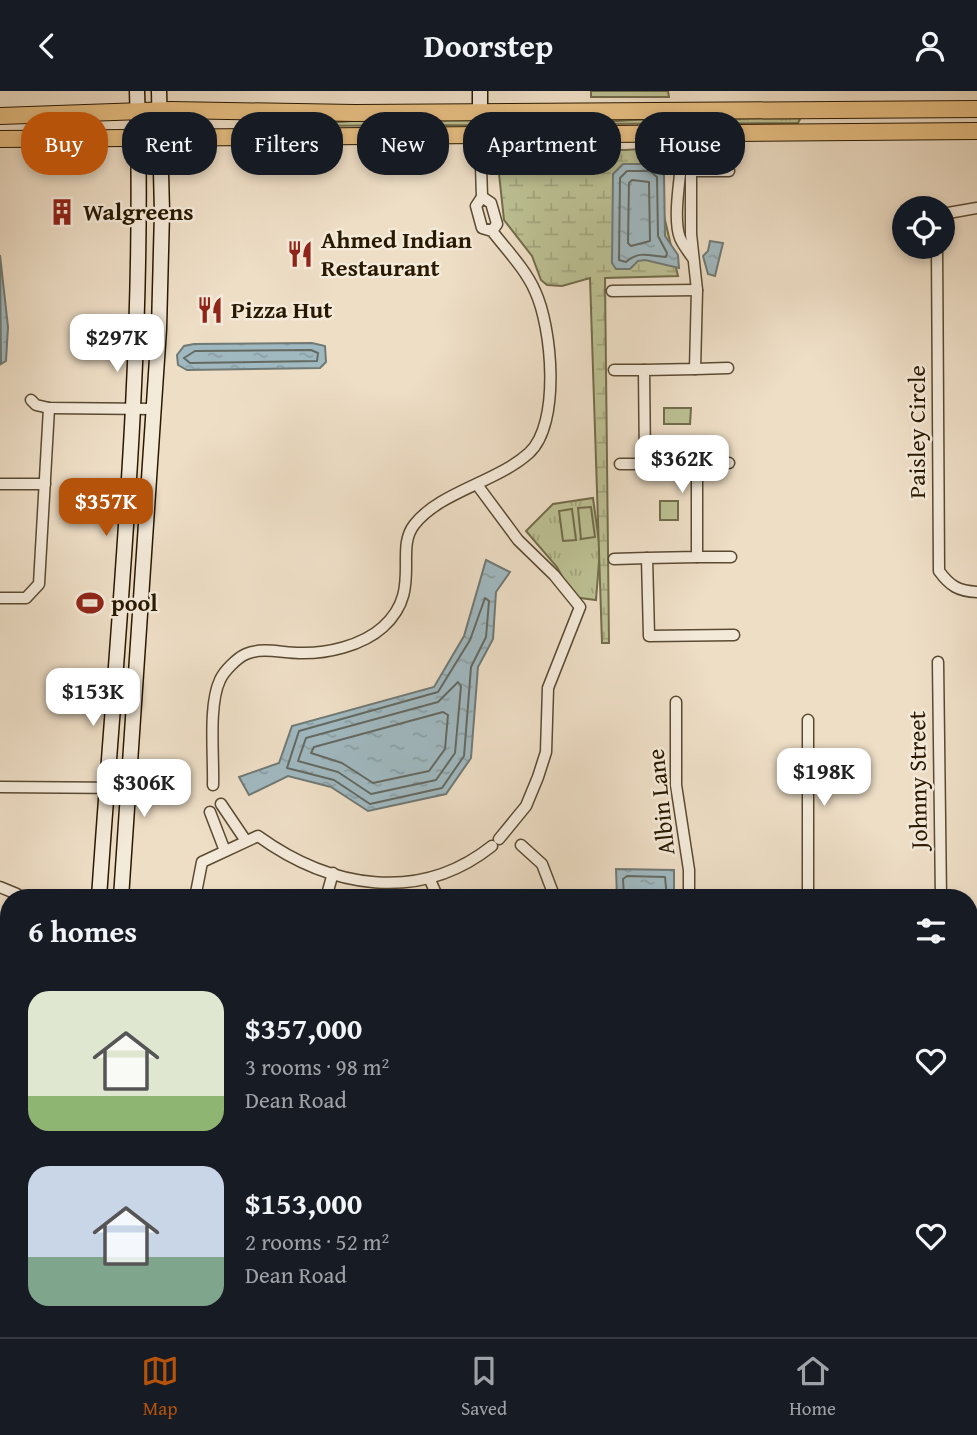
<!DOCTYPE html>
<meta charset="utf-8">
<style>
body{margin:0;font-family:"Gentium Book Plus",serif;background:#20242c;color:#f1f3f6;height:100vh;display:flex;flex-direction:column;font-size:26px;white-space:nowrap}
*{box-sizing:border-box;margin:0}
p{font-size:23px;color:#9ea1a6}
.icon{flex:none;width:38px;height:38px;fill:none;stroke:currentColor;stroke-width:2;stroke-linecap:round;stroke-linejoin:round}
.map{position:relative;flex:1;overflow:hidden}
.drawer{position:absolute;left:0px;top:798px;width:978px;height:448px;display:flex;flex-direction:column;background:#171b24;border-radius:28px 28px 0 0;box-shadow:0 4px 10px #0003}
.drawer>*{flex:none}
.hud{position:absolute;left:21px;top:21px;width:936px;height:63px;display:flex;gap:14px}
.buttons{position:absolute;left:892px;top:105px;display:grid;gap:14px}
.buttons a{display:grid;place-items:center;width:63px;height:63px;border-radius:50%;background:#171b24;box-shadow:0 4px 10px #0003;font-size:35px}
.price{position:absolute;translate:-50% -60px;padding:0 16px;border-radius:14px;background:#fff;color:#222;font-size:23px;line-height:46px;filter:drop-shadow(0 2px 4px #0008)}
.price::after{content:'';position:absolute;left:50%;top:42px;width:21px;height:16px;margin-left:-10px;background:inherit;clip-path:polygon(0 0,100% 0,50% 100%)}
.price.on{background:#b45309;color:#fff}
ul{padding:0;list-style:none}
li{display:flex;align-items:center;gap:21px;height:175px;padding:0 28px}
li span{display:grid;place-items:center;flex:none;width:196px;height:140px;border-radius:21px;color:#555}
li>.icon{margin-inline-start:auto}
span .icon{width:84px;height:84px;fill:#fffc;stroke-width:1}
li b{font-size:30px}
h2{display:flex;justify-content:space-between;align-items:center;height:84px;padding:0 28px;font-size:30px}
.pill{padding:0 24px;border-radius:28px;background:#171b24;box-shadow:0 4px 10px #0003;font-size:24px;line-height:63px}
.pill.on{background:#b45309;color:#fff}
header{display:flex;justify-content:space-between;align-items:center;height:91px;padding:0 28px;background:#171b24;font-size:32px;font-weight:600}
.tabs{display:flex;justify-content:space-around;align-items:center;height:98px;border-top:2px solid #363941;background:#171b24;font-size:19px;color:#9ea1a6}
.tabs a{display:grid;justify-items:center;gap:4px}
.tabs .on{color:#b45309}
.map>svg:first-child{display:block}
.grass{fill:url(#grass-tufts);stroke:#726c4a;stroke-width:2}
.forest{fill:url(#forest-crowns);stroke:#726c4a;stroke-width:2}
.wetland{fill:url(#wetland-marsh);stroke:#726c4a;stroke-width:2}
.garden{fill:#bcc093;stroke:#726c4a;stroke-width:2}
.water{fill:url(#water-ripples);stroke:#707974;stroke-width:2}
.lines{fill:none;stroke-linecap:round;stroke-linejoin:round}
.shore{stroke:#646961;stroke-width:2}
.street-casing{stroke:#5a4a32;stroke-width:13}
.secondary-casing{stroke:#291901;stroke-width:17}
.primary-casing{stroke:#291901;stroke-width:18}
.street{stroke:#f4eada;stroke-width:10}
.secondary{stroke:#f4eada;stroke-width:14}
.primary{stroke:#e7bf83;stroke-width:16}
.labels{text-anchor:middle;stroke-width:5;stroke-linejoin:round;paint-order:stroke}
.poi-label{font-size:24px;font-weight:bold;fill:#291901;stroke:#f4eada;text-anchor:start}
.street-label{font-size:24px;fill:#291901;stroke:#f4eada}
</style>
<header><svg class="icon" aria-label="back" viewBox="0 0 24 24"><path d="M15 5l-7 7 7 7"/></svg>Doorstep<svg class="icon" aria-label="person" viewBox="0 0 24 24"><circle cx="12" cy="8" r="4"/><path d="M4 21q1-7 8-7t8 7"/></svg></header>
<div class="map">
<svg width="977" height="1246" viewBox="0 0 977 1246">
<defs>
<pattern id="grass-tufts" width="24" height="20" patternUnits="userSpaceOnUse" patternTransform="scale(1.75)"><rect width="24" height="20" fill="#bcc093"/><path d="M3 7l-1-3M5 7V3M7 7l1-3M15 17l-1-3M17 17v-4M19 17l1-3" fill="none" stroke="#a2a47d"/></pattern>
<pattern id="forest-crowns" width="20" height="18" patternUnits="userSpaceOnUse" patternTransform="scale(1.75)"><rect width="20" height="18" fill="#bcc093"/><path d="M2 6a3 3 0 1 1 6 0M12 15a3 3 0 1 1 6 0" fill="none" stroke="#a2a47d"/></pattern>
<pattern id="wetland-marsh" width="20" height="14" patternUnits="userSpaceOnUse" patternTransform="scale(1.75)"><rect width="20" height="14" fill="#bcc093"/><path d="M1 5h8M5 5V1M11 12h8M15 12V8" fill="none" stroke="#a2a47d"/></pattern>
<pattern id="water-ripples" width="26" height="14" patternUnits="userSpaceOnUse" patternTransform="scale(1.75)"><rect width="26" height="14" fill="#a0b9c1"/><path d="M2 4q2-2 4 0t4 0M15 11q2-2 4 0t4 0" fill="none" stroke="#8a9ea4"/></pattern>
</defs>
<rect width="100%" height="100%" fill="#eedec6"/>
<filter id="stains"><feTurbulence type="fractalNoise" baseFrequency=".00286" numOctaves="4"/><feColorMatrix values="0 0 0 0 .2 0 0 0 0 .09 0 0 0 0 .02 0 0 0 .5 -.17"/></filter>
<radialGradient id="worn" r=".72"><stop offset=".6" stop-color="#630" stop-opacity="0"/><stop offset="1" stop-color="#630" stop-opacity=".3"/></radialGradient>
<g class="grass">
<path d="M 591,0 L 668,0 L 669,6 L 591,6 Z"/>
<path d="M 797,27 L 800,28 L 798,32 L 564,33 L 652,28 Z"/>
<path d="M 482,29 L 482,34 L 289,35 L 352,30 Z"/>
<path d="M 593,407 L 600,458 L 596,509 L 573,506 L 557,476 L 526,440 L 553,413 Z"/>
</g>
<rect class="forest" x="119" y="1237" width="98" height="9"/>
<path class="wetland" d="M 496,55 L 625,59 L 656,57 L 655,68 L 647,73 L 662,116 L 678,185 L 605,187 L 609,552 L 602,552 L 590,187 L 562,195 L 547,194 L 541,189 L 532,165 L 504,129 Z"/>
<g class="garden">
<path d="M 664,317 L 691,317 L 690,333 L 664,333 Z"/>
<rect x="660" y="410" width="18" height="19"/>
<path d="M 591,416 L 595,446 L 581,448 L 578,417 Z"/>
<path d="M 572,418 L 576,449 L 563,450 L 559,420 Z"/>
</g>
<g class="water">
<path d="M 623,73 L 652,73 L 664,84 L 665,145 L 678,164 L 679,177 L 645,169 L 638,170 L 630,178 L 616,178 L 612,172 L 613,83 Z"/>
<path d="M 710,150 L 723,152 L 715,185 L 708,183 L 703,165 L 708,160 Z"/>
<path d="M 0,164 L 8,236 L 6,270 L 1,273 Z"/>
<path d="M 312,252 L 325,255 L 326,271 L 320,277 L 187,279 L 178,274 L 177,264 L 184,255 L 194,253 Z"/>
<path d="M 486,469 L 510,481 L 496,501 L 493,548 L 478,576 L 471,667 L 446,703 L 368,720 L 331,696 L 288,685 L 249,704 L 239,686 L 279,672 L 292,635 L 434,596 L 464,545 Z"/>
<path d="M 616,778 L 674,779 L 674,807 L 617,807 Z"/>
<path d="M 977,1225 L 977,1246 L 927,1246 L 934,1237 L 970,1237 L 970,1228 Z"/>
</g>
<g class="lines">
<g class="shore">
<path d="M 627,80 L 650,80 L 657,86 L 658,145 L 667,162 L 666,166 C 649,165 640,159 626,171 L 619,169 L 620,87 Z"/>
<path d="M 632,89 L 649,91 L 650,150 L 631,155 L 628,152 L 629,92 Z"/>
<path d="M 311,259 L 318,262 L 317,270 L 190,272 L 184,267 L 195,260 Z"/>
<path d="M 485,507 L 489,510 L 486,546 L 471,576 L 464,665 L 442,697 L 370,713 L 334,689 L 287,677 L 299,640 L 438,601 L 470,549 Z"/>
<path d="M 458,591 L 461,595 L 455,662 L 436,689 L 371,703 L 338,681 L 298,670 L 306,647 L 438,611 Z"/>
<path d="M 443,621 L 448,624 L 445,658 L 429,680 L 373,692 L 342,672 L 311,662 L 314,656 Z"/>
<path d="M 624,807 L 623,788 L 627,785 L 665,786 L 667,807"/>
</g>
<defs>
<g id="street">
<path d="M 684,42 C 684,68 671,124 680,147 C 683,154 688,160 692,166"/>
<path d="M 480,43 L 482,106"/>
<path d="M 684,66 L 691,80 L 691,143 L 697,199 L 695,278 L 644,279 L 645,373 L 697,372 L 697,466 L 647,467 L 649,545 L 734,544"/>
<path d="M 691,80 L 729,80"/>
<path d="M 943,130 L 948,122 L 977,117"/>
<path d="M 937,156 L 939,480 C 950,495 958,500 977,501"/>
<path d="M 612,200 L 697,199"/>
<path d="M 695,278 L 728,277"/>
<path d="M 614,279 L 644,279"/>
<path d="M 31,309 L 36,314 L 49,317 L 154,318"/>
<path d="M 697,372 L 729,372"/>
<path d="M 620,373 L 645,373"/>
<path d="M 0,393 L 45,393"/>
<path d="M 478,395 L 518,449 L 554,484 L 580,516 L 548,597 L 546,661 L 538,686 L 526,715 L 499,748"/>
<path d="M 697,466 L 731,466"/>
<path d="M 614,468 L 647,467"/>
<path d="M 0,507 L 26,507 L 39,493 L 49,317"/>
<path d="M 938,571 L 941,807"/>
<path d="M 676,611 L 676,694 L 689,779 L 689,807"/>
<path d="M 808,629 L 808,807"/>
<path d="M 213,694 C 214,666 208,614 220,589 C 224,580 237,567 246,563 C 262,556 283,562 299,562 C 326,563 362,555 383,536 C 423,500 394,460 414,434 C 439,401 497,391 529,362 C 561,333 552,236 535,200 C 526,179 506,158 492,140 L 482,137 L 476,115 L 482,106 L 491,112 L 497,133 L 492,140"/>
<path d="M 0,696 L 128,697"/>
<path d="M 221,713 L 246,750"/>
<path d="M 210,721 L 225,760"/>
<path d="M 521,754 L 542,773 L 555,807"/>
<path d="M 430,789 L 438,807"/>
<path d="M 0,796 L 17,803 L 19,807"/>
<path d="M 195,807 L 202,771 L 258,745 C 330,797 419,813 492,755"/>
<path d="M 326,807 L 333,782"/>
<path d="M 0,894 L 9,894"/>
<path d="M 0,992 L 9,986"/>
<path d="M 0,1097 L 9,1097"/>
<path d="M 0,1209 L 7,1226 L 7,1246"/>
<path d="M 549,1237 L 549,1246"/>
<path d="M 818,1237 L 818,1246"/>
<path d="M 276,1246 L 276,1237"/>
</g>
<g id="secondary">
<path d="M 480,0 L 480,21"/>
<path d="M 480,43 L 496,30 L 514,23"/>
<path d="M 99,807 C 117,538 146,269 137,0"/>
<path d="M 121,807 L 159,238 L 162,121 L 159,0"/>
<path d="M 970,1086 L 977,1086"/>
<path d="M 81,1237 L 81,1246"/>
<path d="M 102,1237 L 102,1246"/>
</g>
<g id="primary">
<path d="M 0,25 L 171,19 L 355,22 L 977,18"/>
<path d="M 0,48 L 977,40"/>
</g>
</defs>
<use href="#street" class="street-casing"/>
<use href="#secondary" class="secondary-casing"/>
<use href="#primary" class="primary-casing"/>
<use href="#street" class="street"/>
<use href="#secondary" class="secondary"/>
<use href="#primary" class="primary"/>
</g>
<defs>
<symbol id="building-bare" viewBox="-9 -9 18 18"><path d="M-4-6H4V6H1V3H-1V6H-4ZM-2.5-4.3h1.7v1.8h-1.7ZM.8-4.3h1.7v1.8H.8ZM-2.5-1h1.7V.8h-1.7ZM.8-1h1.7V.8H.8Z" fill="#8f2418" stroke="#f4eada" stroke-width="2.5" paint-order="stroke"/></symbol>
<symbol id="restaurant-bare" viewBox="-9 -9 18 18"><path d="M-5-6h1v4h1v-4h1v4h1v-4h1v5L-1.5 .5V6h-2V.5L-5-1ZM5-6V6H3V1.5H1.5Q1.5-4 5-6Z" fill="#8f2418" stroke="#f4eada" stroke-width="2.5" paint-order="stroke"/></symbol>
<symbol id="stadium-bare" viewBox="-9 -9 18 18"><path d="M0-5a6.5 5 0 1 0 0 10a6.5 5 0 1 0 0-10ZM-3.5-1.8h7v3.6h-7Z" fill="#8f2418" stroke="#f4eada" stroke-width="2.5" paint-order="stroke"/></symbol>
</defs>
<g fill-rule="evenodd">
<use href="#building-bare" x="43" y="102" width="38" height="38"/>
<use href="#restaurant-bare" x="281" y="144" width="38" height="38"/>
<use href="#restaurant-bare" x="191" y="200" width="38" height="38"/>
<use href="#stadium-bare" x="71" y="493" width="38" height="38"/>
</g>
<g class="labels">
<g class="poi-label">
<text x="83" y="129">Walgreens</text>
<text x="321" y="157">Ahmed Indian<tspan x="321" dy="28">Restaurant</tspan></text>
<text x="231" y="227">Pizza Hut</text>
<text x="111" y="520">pool</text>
</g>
<g class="street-label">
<text transform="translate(917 341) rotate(-90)" y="8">Paisley Circle</text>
<text transform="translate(918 689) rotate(-91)" y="8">Johnny Street</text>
<text transform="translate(661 711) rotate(-96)" y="8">Albin Lane</text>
</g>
</g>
<rect width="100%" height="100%" filter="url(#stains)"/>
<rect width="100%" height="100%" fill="url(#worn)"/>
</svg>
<div class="buttons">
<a><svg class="icon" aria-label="locate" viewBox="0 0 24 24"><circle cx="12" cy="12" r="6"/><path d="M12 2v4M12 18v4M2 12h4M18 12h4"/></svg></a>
</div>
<b class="price" style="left:117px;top:283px">$297K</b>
<b class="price" style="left:682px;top:404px">$362K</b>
<b class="price on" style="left:106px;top:447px">$357K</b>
<b class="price" style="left:93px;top:637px">$153K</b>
<b class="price" style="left:824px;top:717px">$198K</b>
<b class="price" style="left:144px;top:728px">$306K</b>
<div class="hud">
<a class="pill on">Buy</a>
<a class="pill">Rent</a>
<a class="pill">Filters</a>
<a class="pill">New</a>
<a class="pill">Apartment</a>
<a class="pill">House</a>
</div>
<section class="drawer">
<h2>6 homes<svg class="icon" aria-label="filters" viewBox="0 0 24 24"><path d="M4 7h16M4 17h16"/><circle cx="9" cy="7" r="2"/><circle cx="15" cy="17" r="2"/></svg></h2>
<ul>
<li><span style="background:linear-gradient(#dfe7d0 75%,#8fb573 0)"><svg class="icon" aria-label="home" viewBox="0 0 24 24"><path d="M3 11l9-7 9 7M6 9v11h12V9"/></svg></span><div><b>$357,000</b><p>3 rooms · 98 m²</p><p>Dean Road</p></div><svg class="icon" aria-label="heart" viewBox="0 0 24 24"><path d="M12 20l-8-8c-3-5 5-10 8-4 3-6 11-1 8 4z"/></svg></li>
<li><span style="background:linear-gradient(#c9d6e8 65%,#7fa58c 0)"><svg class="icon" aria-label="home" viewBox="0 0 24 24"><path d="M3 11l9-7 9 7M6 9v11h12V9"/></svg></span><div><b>$153,000</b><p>2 rooms · 52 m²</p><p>Dean Road</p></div><svg class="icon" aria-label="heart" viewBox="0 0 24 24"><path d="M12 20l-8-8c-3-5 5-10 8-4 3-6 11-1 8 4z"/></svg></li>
</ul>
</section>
</div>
<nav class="tabs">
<a class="on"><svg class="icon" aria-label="map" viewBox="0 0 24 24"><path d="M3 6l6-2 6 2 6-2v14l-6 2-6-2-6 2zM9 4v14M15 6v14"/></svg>Map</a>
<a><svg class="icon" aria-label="saved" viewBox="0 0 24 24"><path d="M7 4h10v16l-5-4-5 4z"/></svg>Saved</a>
<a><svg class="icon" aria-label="home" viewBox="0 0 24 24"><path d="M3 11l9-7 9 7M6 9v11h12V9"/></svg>Home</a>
</nav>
